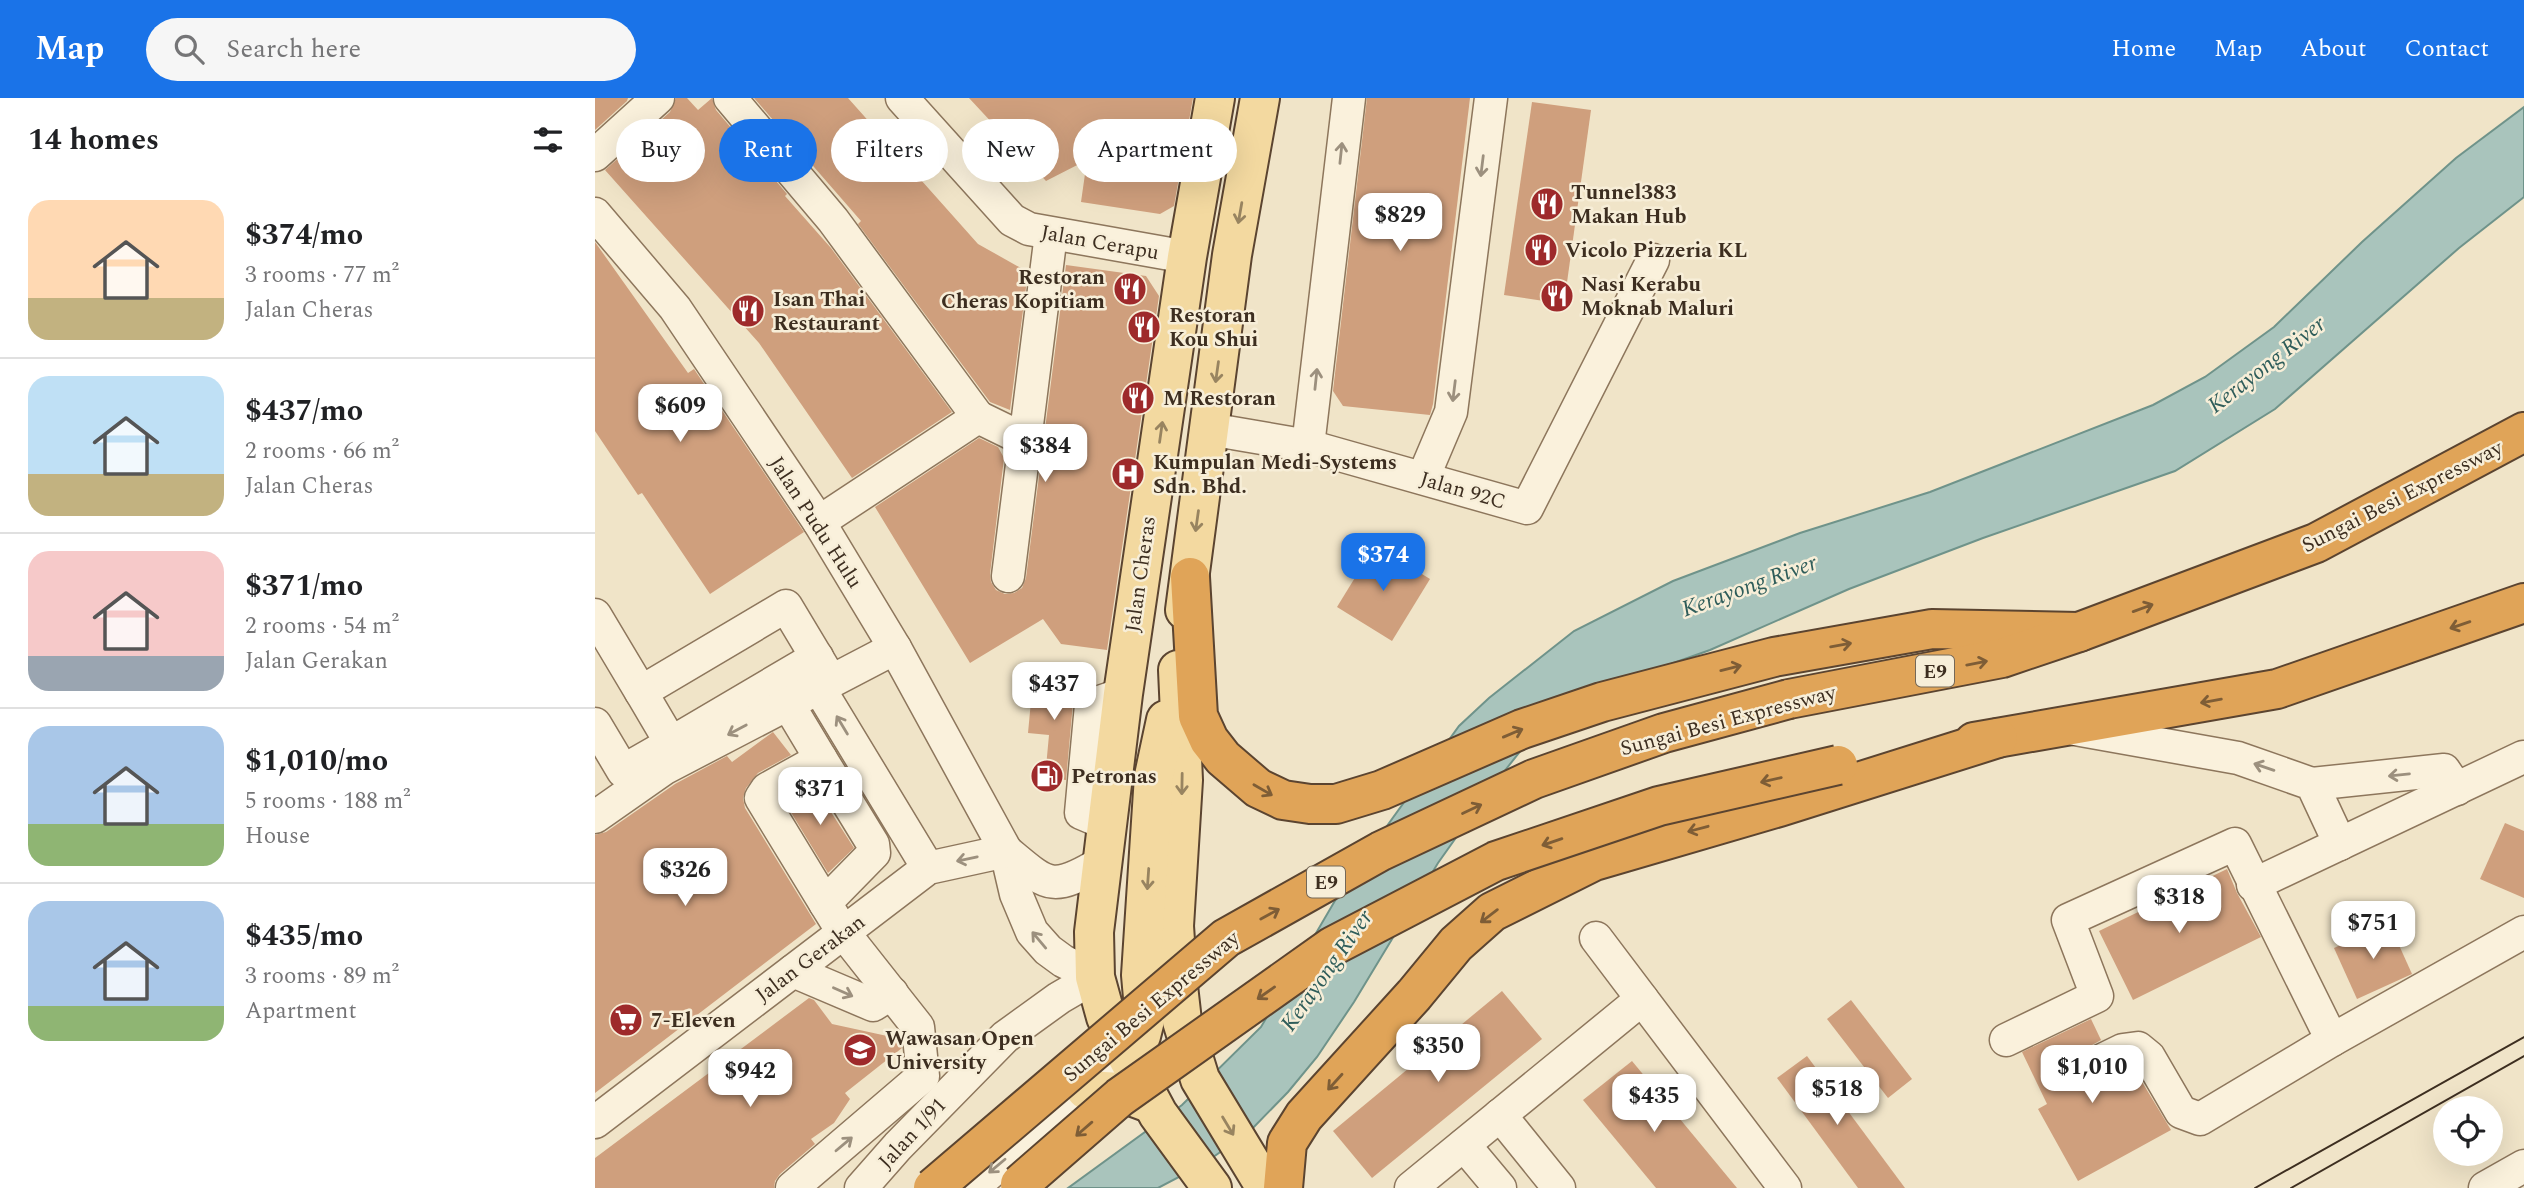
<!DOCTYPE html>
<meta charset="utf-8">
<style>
body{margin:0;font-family:Spectral,serif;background:#f6f6f6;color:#202124;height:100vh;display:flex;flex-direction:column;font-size:26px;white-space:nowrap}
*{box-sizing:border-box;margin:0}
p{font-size:23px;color:#757577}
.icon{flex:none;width:38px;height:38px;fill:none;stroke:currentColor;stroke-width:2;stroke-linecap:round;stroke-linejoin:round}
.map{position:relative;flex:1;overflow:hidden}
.side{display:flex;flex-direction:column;background:#fff;width:595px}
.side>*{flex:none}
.hud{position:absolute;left:21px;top:21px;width:665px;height:63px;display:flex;gap:14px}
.buttons{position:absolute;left:1838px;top:998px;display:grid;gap:14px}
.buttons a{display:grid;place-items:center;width:70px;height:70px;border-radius:50%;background:#fff;box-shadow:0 7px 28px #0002;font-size:35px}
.price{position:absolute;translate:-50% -60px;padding:0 16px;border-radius:14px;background:#fff;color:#222;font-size:23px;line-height:46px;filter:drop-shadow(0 2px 4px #0008)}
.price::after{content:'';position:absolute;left:50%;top:42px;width:21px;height:16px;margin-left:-10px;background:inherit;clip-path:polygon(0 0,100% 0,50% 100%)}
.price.active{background:#1a73e8;color:#fff}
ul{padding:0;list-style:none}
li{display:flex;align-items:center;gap:21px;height:175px;padding:0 28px}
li+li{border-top:2px solid #e0e0e0}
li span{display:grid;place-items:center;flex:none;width:196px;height:140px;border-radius:21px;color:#555}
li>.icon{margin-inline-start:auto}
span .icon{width:84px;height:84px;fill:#fffc;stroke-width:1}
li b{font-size:30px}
h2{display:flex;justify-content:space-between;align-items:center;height:84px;padding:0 28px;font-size:30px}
.pill{padding:0 24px;border-radius:32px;background:#fff;box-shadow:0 7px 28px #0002;font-size:24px;line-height:63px}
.pill.active{background:#1a73e8;color:#fff}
header{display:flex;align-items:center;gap:42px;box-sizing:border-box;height:98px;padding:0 35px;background:#1a73e8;color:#fff}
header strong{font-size:33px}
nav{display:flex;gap:38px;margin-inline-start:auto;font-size:24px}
.search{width:490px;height:63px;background:#f6f6f6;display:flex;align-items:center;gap:18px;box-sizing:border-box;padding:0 24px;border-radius:38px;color:#757577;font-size:26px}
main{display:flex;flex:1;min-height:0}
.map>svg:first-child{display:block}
.water{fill:#a9c4bc;stroke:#6f938a;stroke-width:2}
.building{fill:#cf9f7d}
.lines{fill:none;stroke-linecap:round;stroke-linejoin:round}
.minor-casing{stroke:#8d765c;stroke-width:35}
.major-casing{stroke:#5b4430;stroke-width:42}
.highway-casing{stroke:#5b4430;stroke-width:42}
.minor{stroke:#faf1dc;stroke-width:32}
.major{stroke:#f3d9a0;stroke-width:38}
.highway{stroke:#e0a458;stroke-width:38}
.tram{stroke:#3d2e20;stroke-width:2}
.highway-bridge-casing{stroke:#5b4430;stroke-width:42;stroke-linecap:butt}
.highway-bridge{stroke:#e0a458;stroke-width:38}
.oneway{stroke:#9c907e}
.oneway2{stroke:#988460}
.oneway3{stroke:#7e5d36}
.labels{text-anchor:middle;stroke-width:5;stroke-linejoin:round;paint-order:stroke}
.shield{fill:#f7eed8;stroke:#756857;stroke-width:2}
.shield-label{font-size:19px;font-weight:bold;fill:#3d2e20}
.poi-label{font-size:21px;font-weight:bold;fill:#3d2e20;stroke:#f7eed8;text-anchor:start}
.street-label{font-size:21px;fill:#3d2e20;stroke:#f7eed8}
.water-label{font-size:23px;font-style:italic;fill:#2f5d5a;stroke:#f7eed8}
</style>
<header>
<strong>Map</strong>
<div class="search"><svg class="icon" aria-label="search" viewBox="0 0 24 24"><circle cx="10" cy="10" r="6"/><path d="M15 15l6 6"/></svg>Search here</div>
<nav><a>Home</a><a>Map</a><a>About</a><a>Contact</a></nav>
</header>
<main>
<section class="side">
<h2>14 homes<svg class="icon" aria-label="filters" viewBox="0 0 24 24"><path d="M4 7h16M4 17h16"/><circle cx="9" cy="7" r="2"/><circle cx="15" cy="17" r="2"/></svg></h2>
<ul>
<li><span style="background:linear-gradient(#ffd9b3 70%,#c2b280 0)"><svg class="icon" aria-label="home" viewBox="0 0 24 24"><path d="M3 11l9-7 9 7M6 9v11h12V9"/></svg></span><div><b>$374/mo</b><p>3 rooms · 77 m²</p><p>Jalan Cheras</p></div></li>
<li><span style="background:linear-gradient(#bfe0f5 70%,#c2b280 0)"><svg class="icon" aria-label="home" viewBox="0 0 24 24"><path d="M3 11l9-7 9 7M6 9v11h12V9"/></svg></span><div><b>$437/mo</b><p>2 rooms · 66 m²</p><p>Jalan Cheras</p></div></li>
<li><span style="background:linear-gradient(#f6c9c9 75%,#9aa5b1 0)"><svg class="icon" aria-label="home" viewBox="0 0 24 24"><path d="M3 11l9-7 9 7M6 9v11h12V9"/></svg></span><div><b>$371/mo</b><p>2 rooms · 54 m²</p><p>Jalan Gerakan</p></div></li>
<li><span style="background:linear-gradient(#a9c7e8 70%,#8fb573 0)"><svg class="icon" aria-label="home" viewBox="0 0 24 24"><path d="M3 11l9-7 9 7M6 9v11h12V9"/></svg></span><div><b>$1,010/mo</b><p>5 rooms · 188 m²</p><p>House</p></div></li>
<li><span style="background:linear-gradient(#a9c7e8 75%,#8fb573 0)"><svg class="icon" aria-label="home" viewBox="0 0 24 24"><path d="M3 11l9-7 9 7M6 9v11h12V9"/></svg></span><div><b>$435/mo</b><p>3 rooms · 89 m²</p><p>Apartment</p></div></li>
</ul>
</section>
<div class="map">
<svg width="1929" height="1090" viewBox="0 0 1929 1090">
<rect width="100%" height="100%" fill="#f0e4c8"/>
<path class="water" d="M 1929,9 L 1929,99 L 1864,150 L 1680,311 L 1580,373 L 1388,440 L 1254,491 L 1115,552 L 1039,579 L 934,642 L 897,689 L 843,765 L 759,904 L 722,959 L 693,994 L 655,1033 L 607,1067 L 563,1090 L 473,1090 L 587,1007 L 666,929 L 748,789 L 864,628 L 894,600 L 979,533 L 1078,483 L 1205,435 L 1335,394 L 1558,307 L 1610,279 L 1679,229 L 1767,144 L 1861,60 Z"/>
<g class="building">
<path d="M 0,0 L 33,0 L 32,3 L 0,32 Z"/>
<path d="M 81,0 L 92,0 L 103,12 L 117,0 L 121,12 L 192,96 L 190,98 L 236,150 L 357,314 L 257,380 L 164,245 L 10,72 L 75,14 Z"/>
<path d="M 159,0 L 253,0 L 383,146 L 433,174 L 415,312 L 395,304 L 263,126 L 266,123 Z"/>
<path d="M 374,0 L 598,0 L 579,108 L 565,116 L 486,104 L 492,62 L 451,83 Z"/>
<path d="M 772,0 L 875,0 L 838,306 L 835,317 L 748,308 L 738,293 Z"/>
<path d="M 937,4 L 996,12 L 969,206 L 909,197 Z"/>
<path d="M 0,144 L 93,275 L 99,271 L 209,434 L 115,496 L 47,395 L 43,397 L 0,333 Z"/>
<path d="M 471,167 L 551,178 L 564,198 L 512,552 L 466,546 L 448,521 L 375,565 L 280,409 L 384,340 L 403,349 L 409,360 L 395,476 L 396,484 L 401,492 L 410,496 L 419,495 L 427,490 L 431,480 Z"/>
<path d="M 780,447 L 835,481 L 797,543 L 742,509 Z"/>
<path d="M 438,582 L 489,587 L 489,591 L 481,596 L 478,605 L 471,682 L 450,680 L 454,637 L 433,635 Z"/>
<path d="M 178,634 L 196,657 L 163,675 L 151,690 L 148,700 L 150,710 L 221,826 L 0,995 L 0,737 L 11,734 L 80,686 L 132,658 L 137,664 Z"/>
<path d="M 218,686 L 259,750 L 233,775 L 189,703 Z"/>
<path d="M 1910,725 L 1929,733 L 1929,800 L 1885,781 Z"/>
<path d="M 1632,771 L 1642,795 L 1666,839 L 1538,902 L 1504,833 Z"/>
<path d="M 1794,825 L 1817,876 L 1762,901 L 1739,850 Z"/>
<path d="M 907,893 L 947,941 L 777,1080 L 738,1033 Z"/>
<path d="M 214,900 L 219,902 L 237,926 L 306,941 L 307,950 L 250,995 L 255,1001 L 239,1025 L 216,1041 L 220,1046 L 185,1076 L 180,1083 L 179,1090 L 0,1090 L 0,1060 Z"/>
<path d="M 1256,902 L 1317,981 L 1293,1000 L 1232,921 Z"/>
<path d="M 1496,921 L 1506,942 L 1474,960 L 1471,969 L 1473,980 L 1479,987 L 1488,989 L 1538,969 L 1576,1032 L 1483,1083 L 1443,1011 L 1452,1006 L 1427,954 Z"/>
<path d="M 1212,958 L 1310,1090 L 1263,1090 L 1182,980 Z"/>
<path d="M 1037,963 L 1142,1090 L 1061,1090 L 988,1002 Z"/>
</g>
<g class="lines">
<defs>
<g id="minor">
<path d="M 135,0 L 238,122 L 383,319"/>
<path d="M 307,0 L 417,122 L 434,131 L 592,159"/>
<path d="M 0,57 L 63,0"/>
<path d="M 0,116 L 80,210 L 224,424 L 300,550 L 411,753 L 421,796 L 437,834 L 453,852 L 468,863 L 500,879"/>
<path d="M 614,331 L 713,348 L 932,410 L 1058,162"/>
<path d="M 713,348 L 754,0"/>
<path d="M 828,380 L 856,314 L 896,0"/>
<path d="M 224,424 L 383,319 L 430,342"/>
<path d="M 413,478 L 456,136"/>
<path d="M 0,517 L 46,594 L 191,508 L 236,583"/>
<path d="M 224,590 L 333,770"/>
<path d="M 46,594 L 76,645 L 222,559"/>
<path d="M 193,606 L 226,661"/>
<path d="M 0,626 L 28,673 L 63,653"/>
<path d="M 1480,631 L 1643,660 L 1717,686 L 1745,746"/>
<path d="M 226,661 L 278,746 L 279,755 L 230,805 L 166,700 L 172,691 Z"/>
<path d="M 1717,686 L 1849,672 L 1862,691"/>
<path d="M 0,719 L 70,670 L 300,550"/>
<path d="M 512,726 L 486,715 L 496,607 L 528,596"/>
<path d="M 411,753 C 453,788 456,795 506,765"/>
<path d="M 1658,787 L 1928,659"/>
<path d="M 1001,840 L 1190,1090"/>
<path d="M 198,873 L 278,907 L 297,895"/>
<path d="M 1411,942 L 1502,898 L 1473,822 L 1640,746 L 1737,942 L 1929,834"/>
<path d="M 1489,971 L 1528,952 L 1543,950 L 1554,959 L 1586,1014 L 1605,1021 L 1737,942"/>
<path d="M 905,1017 L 964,1090"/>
<path d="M 0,1024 L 333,770 L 411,753"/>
<path d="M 869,1047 L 905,1090"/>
<path d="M 197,1090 L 328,978 L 323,929 L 248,834 L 230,805"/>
<path d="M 266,1090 L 303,1048 L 410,939 L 464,900 L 500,879"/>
<path d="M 377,1090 L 532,958"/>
<path d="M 816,1090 L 1047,901"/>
<path d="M 1890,1090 L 1929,1068"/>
</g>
<g id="major">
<path d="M 590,512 L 637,157 L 665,0"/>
<path d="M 583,572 L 588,682 L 579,828 L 583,888 L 587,923 L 605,981 L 671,1090"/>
<path d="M 546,938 L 550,922 L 546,877 L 559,678 L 571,622"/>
<path d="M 491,992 L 525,994 L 552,1004"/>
<path d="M 617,1090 L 563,1016 L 511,919 L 500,879 L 499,834 L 528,596 L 592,159 L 620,0"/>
</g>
<g id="highway">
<path d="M 595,479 L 603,618 L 614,642 L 628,660 L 663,690 L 688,702 L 715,706 L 741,706 L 787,692 L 927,631 L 1007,604 L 1179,559 L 1337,531 L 1484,534"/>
<path d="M 1194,601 L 1407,560 L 1484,534 L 1721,445 L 1929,334"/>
<path d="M 1379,644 L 1682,591 L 1929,505"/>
<path d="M 688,1090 L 692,1045 L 709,1018 L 819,897 L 861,846 L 897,814 L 999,763 L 1184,709 L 1403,640"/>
</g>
</defs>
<use href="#minor" class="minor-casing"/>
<use href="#major" class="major-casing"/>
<use href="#highway" class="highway-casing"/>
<use href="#minor" class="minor"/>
<use href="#major" class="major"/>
<use href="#highway" class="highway"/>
<g class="tram">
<path d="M 1660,1090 L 1929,939"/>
<path d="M 1696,1090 L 1929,958"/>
</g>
<defs>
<g id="highway-bridge">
<path d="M 425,1086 L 525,999 L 738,848 L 901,763 L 1064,708 L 1243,667"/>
<path d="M 338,1090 L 631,840 L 786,753 L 939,681 L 1069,635 L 1194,601"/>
</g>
</defs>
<use href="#highway-bridge" class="highway-bridge-casing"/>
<use href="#highway-bridge" class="highway-bridge"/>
</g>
<defs><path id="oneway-shaft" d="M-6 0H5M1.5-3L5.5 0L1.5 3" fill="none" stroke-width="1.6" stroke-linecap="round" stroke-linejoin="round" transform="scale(1.75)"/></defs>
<g class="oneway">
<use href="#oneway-shaft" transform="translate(746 55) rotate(-84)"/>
<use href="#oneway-shaft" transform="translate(887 68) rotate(97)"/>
<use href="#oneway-shaft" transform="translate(721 281) rotate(-84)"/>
<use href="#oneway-shaft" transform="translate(859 293) rotate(97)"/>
<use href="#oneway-shaft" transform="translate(247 627) rotate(-121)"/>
<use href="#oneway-shaft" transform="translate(142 632) rotate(152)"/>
<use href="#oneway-shaft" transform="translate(1669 669) rotate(-161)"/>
<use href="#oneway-shaft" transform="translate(1804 677) rotate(174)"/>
<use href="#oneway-shaft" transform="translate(372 761) rotate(168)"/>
<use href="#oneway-shaft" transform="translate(444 842) rotate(-130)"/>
<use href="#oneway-shaft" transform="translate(248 894) rotate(24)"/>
<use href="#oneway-shaft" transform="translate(249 1046) rotate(-40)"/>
<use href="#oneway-shaft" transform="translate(402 1068) rotate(140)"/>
</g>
<g class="oneway2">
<use href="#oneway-shaft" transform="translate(645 115) rotate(100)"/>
<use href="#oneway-shaft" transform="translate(622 274) rotate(98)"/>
<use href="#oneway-shaft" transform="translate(566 334) rotate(-82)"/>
<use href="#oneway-shaft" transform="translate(602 423) rotate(98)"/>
<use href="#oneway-shaft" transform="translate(587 686) rotate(91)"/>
<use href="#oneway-shaft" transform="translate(553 781) rotate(94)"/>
<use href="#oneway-shaft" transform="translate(633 1028) rotate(59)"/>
</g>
<g class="oneway3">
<use href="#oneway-shaft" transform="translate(1548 510) rotate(-20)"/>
<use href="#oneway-shaft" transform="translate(1865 527) rotate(161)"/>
<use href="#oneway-shaft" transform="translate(1246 547) rotate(-10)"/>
<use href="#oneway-shaft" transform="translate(1382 565) rotate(-11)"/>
<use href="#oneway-shaft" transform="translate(1136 570) rotate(-14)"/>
<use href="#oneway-shaft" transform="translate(1616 603) rotate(170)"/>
<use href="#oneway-shaft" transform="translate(918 635) rotate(-23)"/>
<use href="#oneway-shaft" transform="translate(1176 682) rotate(167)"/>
<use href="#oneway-shaft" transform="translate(668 692) rotate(30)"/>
<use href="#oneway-shaft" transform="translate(877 711) rotate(-25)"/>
<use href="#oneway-shaft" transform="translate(1103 731) rotate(165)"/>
<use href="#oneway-shaft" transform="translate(957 744) rotate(161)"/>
<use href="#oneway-shaft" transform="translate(675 816) rotate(-29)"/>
<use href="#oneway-shaft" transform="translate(894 818) rotate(143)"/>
<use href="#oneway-shaft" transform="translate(671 895) rotate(145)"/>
<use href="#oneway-shaft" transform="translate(740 984) rotate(132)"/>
<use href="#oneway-shaft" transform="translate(489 1031) rotate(139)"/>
</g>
<defs>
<symbol id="restaurant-disc" viewBox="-11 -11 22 22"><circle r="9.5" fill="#9e2a2b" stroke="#f7eed8"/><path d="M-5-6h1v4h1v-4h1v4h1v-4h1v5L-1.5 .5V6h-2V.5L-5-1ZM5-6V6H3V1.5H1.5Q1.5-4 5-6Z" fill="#fff"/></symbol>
<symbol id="hospital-disc" viewBox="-11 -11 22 22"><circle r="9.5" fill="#9e2a2b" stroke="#f7eed8"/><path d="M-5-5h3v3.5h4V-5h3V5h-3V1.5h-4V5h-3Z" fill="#fff"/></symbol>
<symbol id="fuel-disc" viewBox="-11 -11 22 22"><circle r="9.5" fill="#9e2a2b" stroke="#f7eed8"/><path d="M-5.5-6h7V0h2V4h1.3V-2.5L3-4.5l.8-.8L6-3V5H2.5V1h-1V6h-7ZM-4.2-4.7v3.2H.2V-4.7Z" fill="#fff"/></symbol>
<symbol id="supermarket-disc" viewBox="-11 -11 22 22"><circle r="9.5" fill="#9e2a2b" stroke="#f7eed8"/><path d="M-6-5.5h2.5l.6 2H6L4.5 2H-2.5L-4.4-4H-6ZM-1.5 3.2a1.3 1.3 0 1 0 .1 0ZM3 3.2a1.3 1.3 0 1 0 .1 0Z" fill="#fff"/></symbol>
<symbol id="university-disc" viewBox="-11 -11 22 22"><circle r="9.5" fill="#9e2a2b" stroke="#f7eed8"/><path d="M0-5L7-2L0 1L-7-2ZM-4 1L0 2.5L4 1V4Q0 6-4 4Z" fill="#fff"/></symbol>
</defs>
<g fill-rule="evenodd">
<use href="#restaurant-disc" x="933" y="87" width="38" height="38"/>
<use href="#restaurant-disc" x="927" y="133" width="38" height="38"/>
<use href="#restaurant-disc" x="516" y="172" width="38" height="38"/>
<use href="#restaurant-disc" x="943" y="179" width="38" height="38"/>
<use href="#restaurant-disc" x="134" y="194" width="38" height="38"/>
<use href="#restaurant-disc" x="530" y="210" width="38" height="38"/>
<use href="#restaurant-disc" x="524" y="281" width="38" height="38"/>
<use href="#hospital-disc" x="514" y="357" width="38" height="38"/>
<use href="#fuel-disc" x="433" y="659" width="38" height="38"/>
<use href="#supermarket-disc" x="12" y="903" width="38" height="38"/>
<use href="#university-disc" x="246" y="933" width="38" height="38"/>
</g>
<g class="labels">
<g class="shield">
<rect x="1321" y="557.5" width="38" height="31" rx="5"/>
<rect x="712" y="768.5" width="38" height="31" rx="5"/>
</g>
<g class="shield-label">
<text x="1340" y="580">E9</text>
<text x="731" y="791">E9</text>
</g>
<g class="poi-label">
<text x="976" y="101">Tunnel383<tspan x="976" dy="24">Makan Hub</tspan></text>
<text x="970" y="159">Vicolo Pizzeria KL</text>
<text x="510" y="186" text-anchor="end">Restoran<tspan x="510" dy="24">Cheras Kopitiam</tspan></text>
<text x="986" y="193">Nasi Kerabu<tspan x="986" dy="24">Moknab Maluri</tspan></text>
<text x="178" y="208">Isan Thai<tspan x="178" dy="24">Restaurant</tspan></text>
<text x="574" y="224">Restoran<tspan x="574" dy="24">Kou Shui</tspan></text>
<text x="568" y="307">M Restoran</text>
<text x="558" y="371">Kumpulan Medi-Systems<tspan x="558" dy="24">Sdn. Bhd.</tspan></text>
<text x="476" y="685">Petronas</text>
<text x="56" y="929">7-Eleven</text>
<text x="290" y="947">Wawasan Open<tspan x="290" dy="24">University</tspan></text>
</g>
<g class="street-label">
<text transform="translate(505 144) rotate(10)" y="7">Jalan Cerapu</text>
<text transform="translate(868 392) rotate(16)" y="7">Jalan 92C</text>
<text transform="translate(1807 398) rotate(-27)" y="7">Sungai Besi Expressway</text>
<text transform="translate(221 424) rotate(57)" y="7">Jalan Pudu Hulu</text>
<text transform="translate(545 476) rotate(-82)" y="7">Jalan Cheras</text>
<text transform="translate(1133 622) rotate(-15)" y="7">Sungai Besi Expressway</text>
<text transform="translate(215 860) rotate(-37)" y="7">Jalan Gerakan</text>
<text transform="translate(556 908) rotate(-40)" y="7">Sungai Besi Expressway</text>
<text transform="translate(317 1035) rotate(-47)" y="7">Jalan 1/91</text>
</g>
<g class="water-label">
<text transform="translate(1671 266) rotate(-38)" y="8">Kerayong River</text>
<text transform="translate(1154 487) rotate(-20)" y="8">Kerayong River</text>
<text transform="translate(731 872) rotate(-55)" y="8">Kerayong River</text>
</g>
</g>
</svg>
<div class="buttons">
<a><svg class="icon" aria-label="locate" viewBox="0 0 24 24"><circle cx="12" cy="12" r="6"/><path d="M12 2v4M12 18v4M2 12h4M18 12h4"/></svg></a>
</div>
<b class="price" style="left:805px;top:155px">$829</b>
<b class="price" style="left:85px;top:346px">$609</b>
<b class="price" style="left:450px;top:386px">$384</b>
<b class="price active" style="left:788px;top:495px">$374</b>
<b class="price" style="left:459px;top:624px">$437</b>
<b class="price" style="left:225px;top:729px">$371</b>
<b class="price" style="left:90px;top:810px">$326</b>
<b class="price" style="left:1584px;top:837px">$318</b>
<b class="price" style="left:1778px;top:863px">$751</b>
<b class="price" style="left:843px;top:986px">$350</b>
<b class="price" style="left:1497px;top:1007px">$1,010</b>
<b class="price" style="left:155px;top:1011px">$942</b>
<b class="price" style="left:1242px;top:1029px">$518</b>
<b class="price" style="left:1059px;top:1036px">$435</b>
<div class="hud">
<a class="pill">Buy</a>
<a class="pill active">Rent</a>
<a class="pill">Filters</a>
<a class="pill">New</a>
<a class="pill">Apartment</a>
</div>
</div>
</main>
